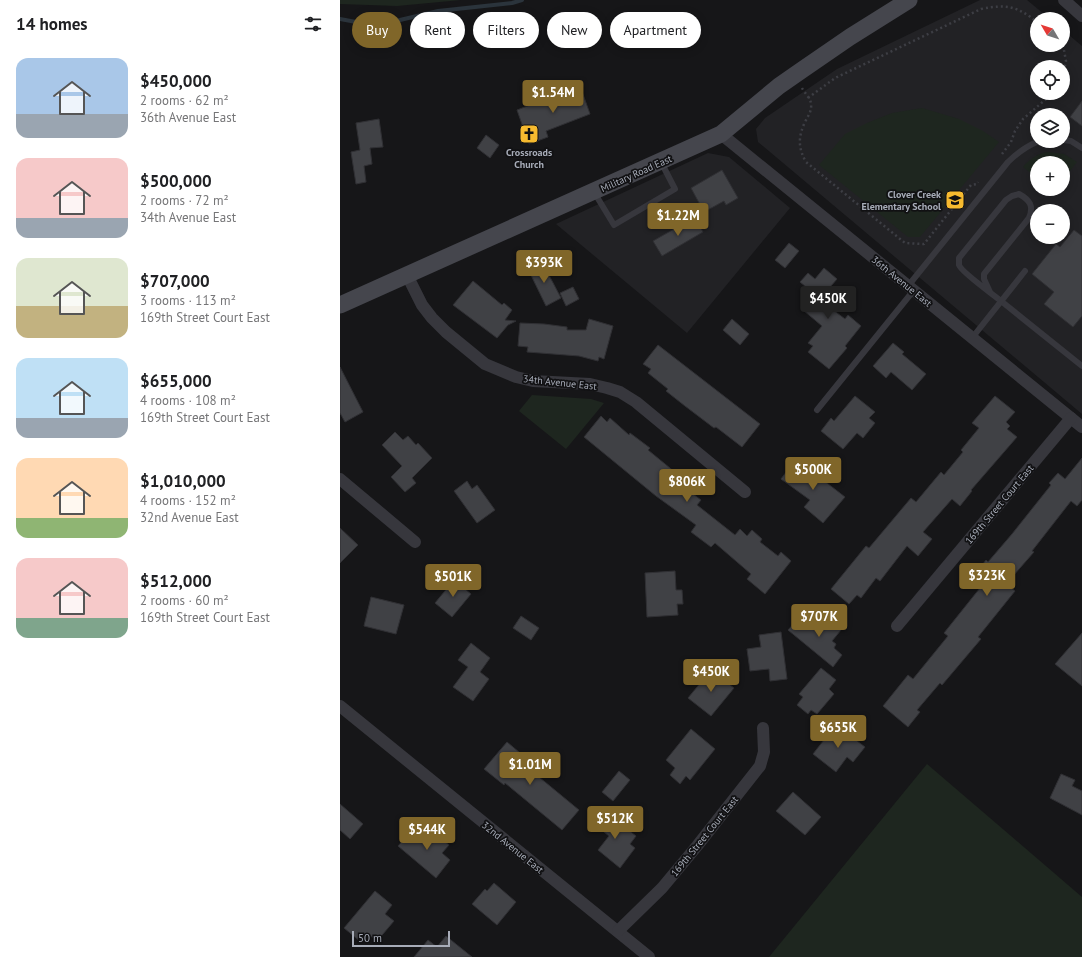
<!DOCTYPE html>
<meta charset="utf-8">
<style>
body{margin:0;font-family:"PT Sans",sans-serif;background:#f6f6f6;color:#202124;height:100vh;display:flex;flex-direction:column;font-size:15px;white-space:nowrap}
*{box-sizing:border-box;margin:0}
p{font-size:13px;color:#757577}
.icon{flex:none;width:22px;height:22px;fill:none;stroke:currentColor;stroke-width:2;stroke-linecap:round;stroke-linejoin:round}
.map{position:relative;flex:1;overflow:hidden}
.panel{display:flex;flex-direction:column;background:#fff;width:340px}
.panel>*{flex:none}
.banner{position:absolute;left:12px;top:12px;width:380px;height:36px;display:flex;gap:8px}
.needle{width:26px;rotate:309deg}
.fabs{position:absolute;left:690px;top:12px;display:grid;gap:8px}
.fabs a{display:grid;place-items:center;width:40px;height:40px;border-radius:50%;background:#fff;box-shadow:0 2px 10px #0003;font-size:20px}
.scale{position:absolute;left:12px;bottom:10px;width:98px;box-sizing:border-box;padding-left:4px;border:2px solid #a7acb8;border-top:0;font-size:11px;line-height:14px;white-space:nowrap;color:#a7acb8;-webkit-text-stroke:3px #111113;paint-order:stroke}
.price{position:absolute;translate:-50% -34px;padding:0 9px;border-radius:4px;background:#806629;color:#fff;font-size:13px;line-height:26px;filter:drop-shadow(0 1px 2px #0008)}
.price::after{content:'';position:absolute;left:50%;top:24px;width:12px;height:9px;margin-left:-6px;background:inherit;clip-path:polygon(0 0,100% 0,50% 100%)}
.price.current{background:#222;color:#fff}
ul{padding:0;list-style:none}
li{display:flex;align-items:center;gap:12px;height:100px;padding:0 16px}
li span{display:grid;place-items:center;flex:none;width:112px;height:80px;border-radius:12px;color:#555}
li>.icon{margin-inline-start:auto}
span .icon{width:48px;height:48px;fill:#fffc;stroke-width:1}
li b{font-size:17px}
h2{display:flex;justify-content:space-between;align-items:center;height:48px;padding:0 16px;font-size:17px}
.chip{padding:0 14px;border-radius:18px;background:#fff;box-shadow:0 2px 10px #0003;font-size:14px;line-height:36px}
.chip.current{background:#806629;color:#fff}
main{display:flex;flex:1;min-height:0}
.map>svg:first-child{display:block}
.built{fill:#222225;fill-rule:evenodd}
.green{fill:#1e261f}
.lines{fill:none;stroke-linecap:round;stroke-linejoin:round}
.stream{stroke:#2b343c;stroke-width:4}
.building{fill:#404145;stroke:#303034}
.path{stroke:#3d3e44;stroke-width:2.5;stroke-dasharray:2 3;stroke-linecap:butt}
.lane{stroke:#37373d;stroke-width:6}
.street{stroke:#37373d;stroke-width:12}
.secondary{stroke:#45464d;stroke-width:17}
.labels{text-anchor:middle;stroke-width:3.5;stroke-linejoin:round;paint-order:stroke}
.poi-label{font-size:10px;font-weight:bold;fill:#a7acb8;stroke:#111113}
.street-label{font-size:10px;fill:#a7acb8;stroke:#111113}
</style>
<main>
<section class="panel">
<h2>14 homes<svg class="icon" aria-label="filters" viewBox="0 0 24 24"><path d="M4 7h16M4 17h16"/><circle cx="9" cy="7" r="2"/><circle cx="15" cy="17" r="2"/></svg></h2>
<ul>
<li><span style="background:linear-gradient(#a9c7e8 70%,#9aa5b1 0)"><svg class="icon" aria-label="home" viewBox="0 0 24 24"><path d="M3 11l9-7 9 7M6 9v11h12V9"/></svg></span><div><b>$450,000</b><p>2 rooms · 62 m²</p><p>36th Avenue East</p></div></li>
<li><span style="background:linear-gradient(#f6c9c9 75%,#9aa5b1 0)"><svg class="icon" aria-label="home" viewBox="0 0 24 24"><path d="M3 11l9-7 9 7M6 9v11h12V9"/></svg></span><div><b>$500,000</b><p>2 rooms · 72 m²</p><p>34th Avenue East</p></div></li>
<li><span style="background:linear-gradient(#dfe7d0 60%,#c2b280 0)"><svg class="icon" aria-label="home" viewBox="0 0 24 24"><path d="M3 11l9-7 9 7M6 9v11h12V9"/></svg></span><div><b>$707,000</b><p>3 rooms · 113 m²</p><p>169th Street Court East</p></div></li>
<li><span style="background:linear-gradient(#bfe0f5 75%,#9aa5b1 0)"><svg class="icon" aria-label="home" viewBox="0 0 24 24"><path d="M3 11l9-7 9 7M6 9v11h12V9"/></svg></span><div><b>$655,000</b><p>4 rooms · 108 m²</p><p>169th Street Court East</p></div></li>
<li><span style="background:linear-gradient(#ffd9b3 75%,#8fb573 0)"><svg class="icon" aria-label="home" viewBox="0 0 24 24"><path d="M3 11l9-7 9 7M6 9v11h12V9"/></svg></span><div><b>$1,010,000</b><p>4 rooms · 152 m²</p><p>32nd Avenue East</p></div></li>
<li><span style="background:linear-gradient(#f6c9c9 75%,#7fa58c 0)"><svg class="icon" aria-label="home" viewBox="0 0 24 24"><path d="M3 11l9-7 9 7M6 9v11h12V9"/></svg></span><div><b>$512,000</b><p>2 rooms · 60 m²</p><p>169th Street Court East</p></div></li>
</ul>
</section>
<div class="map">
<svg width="742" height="957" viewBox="0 0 742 957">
<rect width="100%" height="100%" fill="#161618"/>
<g class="built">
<path d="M 640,0 L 687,0 L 710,19 L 697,19 L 697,45 L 723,45 L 723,30 L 742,46 L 742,414 L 418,142 L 416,129 L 425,118 L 497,69 ZM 697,67 L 723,67 L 723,93 L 697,93 ZM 697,115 L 723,115 L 723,141 L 697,141 ZM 697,163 L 723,163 L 723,189 L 697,189 ZM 697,211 L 723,211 L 723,237 L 697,237 Z"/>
<path d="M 368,153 L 389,157 L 450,208 L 347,333 L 216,224 Z"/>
</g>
<g class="green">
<path d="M 0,0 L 121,0 L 57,6 L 0,4 Z"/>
<path d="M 582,108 L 619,119 L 643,131 L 659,142 L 580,237 L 568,237 L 479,165 L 505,134 L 527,123 L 552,113 Z"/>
<path d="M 708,152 L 724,154 L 737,162 L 723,180 L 723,163 L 697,163 L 697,178 L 683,167 C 690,159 698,153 708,152 Z"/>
<path d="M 192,395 L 251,399 L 264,403 L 226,449 L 179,411 Z"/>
<path d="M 587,764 L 742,897 L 742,957 L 429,957 Z"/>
</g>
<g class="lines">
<path class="stream" d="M 0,19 L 16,22 L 60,20 L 98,11 L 172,3 L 182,0"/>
</g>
<g class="building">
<path d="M 240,86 L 250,114 L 206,131 L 208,137 L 189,144 L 177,110 Z"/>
<path d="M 742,101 L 742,126 L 730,117 Z"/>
<path d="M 39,119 L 43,147 L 30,148 L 32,164 L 24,166 L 26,182 L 16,184 L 11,152 L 20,150 L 16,123 Z"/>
<path d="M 146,135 L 159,145 L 150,158 L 137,148 Z"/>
<path d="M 382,170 L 398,198 L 386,205 L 384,201 L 364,212 L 351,188 Z"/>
<path d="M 355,217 L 363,232 L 322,256 L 313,241 Z"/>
<path d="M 734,230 L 742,236 L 742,316 L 733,327 L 704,304 L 714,292 L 692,274 L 716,244 L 720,247 Z"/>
<path d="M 449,243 L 459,251 L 445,268 L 435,260 Z"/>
<path d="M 202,262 L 221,298 L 206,306 L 188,269 Z"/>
<path d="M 484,268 L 497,279 L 491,286 L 499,292 L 488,306 L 505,319 L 508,315 L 521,326 L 505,346 L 507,348 L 489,369 L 468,352 L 473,346 L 468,343 L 482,326 L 463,310 L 476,295 L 460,282 L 468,273 L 475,279 Z"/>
<path d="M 133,281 L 162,305 L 164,303 L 172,310 L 165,320 L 176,321 L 168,325 L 157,338 L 113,305 Z"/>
<path d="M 233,287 L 239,299 L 226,306 L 220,293 Z"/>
<path d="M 249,319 L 273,326 L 264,359 L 259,357 L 258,361 L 239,356 L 187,352 L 188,347 L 178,346 L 180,323 L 204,324 L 227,327 L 227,330 L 246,330 Z"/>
<path d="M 392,319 L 409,334 L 400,345 L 383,330 Z"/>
<path d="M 553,343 L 564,352 L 562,354 L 586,374 L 572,390 L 551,372 L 546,378 L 533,366 Z"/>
<path d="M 318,345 L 420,424 L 402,447 L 376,427 L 374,428 L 345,406 L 326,391 L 328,389 L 308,373 L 311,369 L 303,364 Z"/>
<path d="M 0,367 L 23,412 L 5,422 L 0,413 Z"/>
<path d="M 515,396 L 535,412 L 529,418 L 535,423 L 523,438 L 517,433 L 503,449 L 481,431 L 491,418 L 494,421 Z"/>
<path d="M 655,396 L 675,412 L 666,422 L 670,426 L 667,429 L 677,437 L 631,490 L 632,491 L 620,506 L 612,499 L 583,532 L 592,539 L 578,556 L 567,546 L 540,581 L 536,578 L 521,598 L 517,595 L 509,604 L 491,589 L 526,546 L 529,548 L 571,498 L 576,502 L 601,472 L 604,475 L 623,452 L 621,450 L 639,428 L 632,423 Z"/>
<path d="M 261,416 L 267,422 L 270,418 L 289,435 L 290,433 L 310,448 L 308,450 L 336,473 L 332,478 L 361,500 L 357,505 L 395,535 L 400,529 L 407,536 L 412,530 L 422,539 L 420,542 L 438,556 L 441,552 L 451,561 L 425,594 L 407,579 L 411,574 L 375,543 L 371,547 L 351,532 L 356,525 L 316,496 L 244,437 Z"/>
<path d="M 55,432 L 63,440 L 68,436 L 76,445 L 78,443 L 92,458 L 72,478 L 76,483 L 65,492 L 51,477 L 62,466 L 42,445 Z"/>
<path d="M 742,458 L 742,500 L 737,506 L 731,501 L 692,551 L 694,552 L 666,584 L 675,591 L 638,637 L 641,639 L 602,685 L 600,683 L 577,710 L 580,712 L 568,727 L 543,706 L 568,675 L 573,679 L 608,636 L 604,633 L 640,588 L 639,587 L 642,584 L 633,577 L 646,560 L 648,562 L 672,534 L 711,485 L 709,483 L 718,473 L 725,479 Z"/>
<path d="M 456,459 L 505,497 L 483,523 L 464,507 L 470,500 L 441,479 Z"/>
<path d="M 127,481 L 132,489 L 137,485 L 155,510 L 137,523 L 114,491 Z"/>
<path d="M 0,528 L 18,545 L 0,563 Z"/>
<path d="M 335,571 L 336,590 L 342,590 L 343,604 L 337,604 L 338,615 L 307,617 L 305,573 Z"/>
<path d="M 114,580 L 131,594 L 112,617 L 95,603 Z"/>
<path d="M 31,597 L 64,605 L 56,634 L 24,626 Z"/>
<path d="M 481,614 L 501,630 L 492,641 L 496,644 L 494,648 L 502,655 L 493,667 L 448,630 L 457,620 L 468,629 Z"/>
<path d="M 181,616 L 199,628 L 191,640 L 173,628 Z"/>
<path d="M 441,632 L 447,679 L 430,681 L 429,669 L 410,671 L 407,649 L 421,647 L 419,635 Z"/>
<path d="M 742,633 L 742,686 L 715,664 Z"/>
<path d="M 131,643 L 150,658 L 140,672 L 149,679 L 133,701 L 113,687 L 128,667 L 118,660 Z"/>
<path d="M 481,668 L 496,680 L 489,689 L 494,694 L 477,714 L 471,710 L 468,714 L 457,705 L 463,697 L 459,694 Z"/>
<path d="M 371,670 L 394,688 L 371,716 L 348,698 Z"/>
<path d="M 500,728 L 525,747 L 513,762 L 507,757 L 496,772 L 473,754 L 491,731 L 495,734 Z"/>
<path d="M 351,729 L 375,749 L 350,780 L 346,776 L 340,784 L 330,775 L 335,768 L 326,760 Z"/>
<path d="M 167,742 L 186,758 L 182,763 L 239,810 L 222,830 L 165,783 L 164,785 L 144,769 Z"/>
<path d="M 279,771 L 290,780 L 273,801 L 262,792 Z"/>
<path d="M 721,774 L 735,780 L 732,786 L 742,791 L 742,815 L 710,798 Z"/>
<path d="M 453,792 L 481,817 L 465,835 L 436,811 Z"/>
<path d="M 0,804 L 23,824 L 10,839 L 0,830 Z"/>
<path d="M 264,811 L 296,836 L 290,844 L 295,848 L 280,868 L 258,850 L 269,836 L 254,824 Z"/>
<path d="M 88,827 L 109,845 L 102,853 L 110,860 L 96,878 L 58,846 L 73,829 L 81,836 Z"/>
<path d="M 154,883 L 176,902 L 157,925 L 132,904 L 145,889 L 147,891 Z"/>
<path d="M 35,891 L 52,905 L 45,914 L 54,921 L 37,941 L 28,934 L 21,942 L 4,928 Z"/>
<path d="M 106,936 L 132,957 L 74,957 L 88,940 L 97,947 Z"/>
</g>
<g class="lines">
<g class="path">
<path d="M 723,45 L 726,61 L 723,74"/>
<path d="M 462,88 C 464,92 471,99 471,104 C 472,111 468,116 465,122 C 458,137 458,148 466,162 L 565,243 L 584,244 L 631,185 L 637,184 L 638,182"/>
<path d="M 468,98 L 495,78 L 641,9 C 666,4 677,6 697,22"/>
<path d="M 662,154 L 671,142 L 675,131 L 683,119 L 713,93"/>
</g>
<g class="lane">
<path d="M 723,140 L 731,141 L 742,148"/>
<path d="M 254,192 L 274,225 L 335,189 L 321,162"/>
<path d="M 568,286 L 668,162 C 677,153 687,146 699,141"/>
<path d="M 650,292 L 644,279 L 644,274 L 689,218 C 694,206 690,200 679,194 L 672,196 L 666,200 L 619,258 C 619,261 619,263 619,265 C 621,272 654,295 661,301 L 742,366"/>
<path d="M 632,338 L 685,271"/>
<path d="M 477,410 L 574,290"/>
</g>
<g class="street">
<path d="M 724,0 L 742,16"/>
<path d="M 381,134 L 742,427"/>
<path d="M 67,275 L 82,305 L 92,318 L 106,332 L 145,364 L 176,377 L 193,381 L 250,384 L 267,388 L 280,392 L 296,402 L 405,492"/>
<path d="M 0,479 L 75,542"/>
<path d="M 557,626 L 731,418"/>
<path d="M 0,706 L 309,957"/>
<path d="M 278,931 L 322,888 L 357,846 L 420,766 L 424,752 L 423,728"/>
</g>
<path class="secondary" d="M 0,305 L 381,134 L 439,86 L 462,70 L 510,37 L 569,0"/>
</g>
<defs>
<symbol id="church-square" viewBox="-11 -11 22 22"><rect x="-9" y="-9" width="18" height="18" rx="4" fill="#f6ba2f" stroke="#111113"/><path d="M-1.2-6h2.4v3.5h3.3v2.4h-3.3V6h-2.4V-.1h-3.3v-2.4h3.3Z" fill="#111"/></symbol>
<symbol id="school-square" viewBox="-11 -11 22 22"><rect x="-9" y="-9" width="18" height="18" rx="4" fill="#f6ba2f" stroke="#111113"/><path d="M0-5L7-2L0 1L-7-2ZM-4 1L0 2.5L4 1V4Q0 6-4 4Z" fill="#111"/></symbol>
</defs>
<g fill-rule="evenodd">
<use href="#church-square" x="178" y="123" width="22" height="22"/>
<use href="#school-square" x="604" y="189" width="22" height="22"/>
</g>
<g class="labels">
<g class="poi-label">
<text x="189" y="156">Crossroads<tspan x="189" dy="12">Church</tspan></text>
<text x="601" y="198" text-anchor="end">Clover Creek<tspan x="601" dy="12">Elementary School</tspan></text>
</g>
<g class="street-label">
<text transform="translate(296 173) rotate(-24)" y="4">Military Road East</text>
<text transform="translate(562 281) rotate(39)" y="4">36th Avenue East</text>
<text transform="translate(220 382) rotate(6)" y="4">34th Avenue East</text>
<text transform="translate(659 504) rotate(-50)" y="4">169th Street Court East</text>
<text transform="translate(364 836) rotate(-51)" y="4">169th Street Court East</text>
<text transform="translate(173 847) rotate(39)" y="4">32nd Avenue East</text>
</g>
</g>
</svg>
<div class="fabs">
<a><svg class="needle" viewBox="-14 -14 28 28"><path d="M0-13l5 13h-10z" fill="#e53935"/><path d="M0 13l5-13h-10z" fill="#757577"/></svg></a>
<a><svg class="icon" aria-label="locate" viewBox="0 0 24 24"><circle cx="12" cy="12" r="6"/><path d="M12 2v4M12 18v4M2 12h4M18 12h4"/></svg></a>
<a><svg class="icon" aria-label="layers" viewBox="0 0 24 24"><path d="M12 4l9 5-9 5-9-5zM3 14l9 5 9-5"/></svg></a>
<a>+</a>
<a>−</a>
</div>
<div class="scale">50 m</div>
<b class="price" style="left:213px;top:114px">$1.54M</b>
<b class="price" style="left:338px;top:237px">$1.22M</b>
<b class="price" style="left:204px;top:284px">$393K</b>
<b class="price current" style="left:488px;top:320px">$450K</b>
<b class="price" style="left:473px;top:491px">$500K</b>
<b class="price" style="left:347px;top:503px">$806K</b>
<b class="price" style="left:647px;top:597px">$323K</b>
<b class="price" style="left:113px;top:598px">$501K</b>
<b class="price" style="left:479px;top:638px">$707K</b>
<b class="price" style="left:371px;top:693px">$450K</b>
<b class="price" style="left:498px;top:749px">$655K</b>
<b class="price" style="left:190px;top:786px">$1.01M</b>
<b class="price" style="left:275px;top:840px">$512K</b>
<b class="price" style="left:87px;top:851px">$544K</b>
<div class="banner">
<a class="chip current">Buy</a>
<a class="chip">Rent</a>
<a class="chip">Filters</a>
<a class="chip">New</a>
<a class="chip">Apartment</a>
</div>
</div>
</main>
